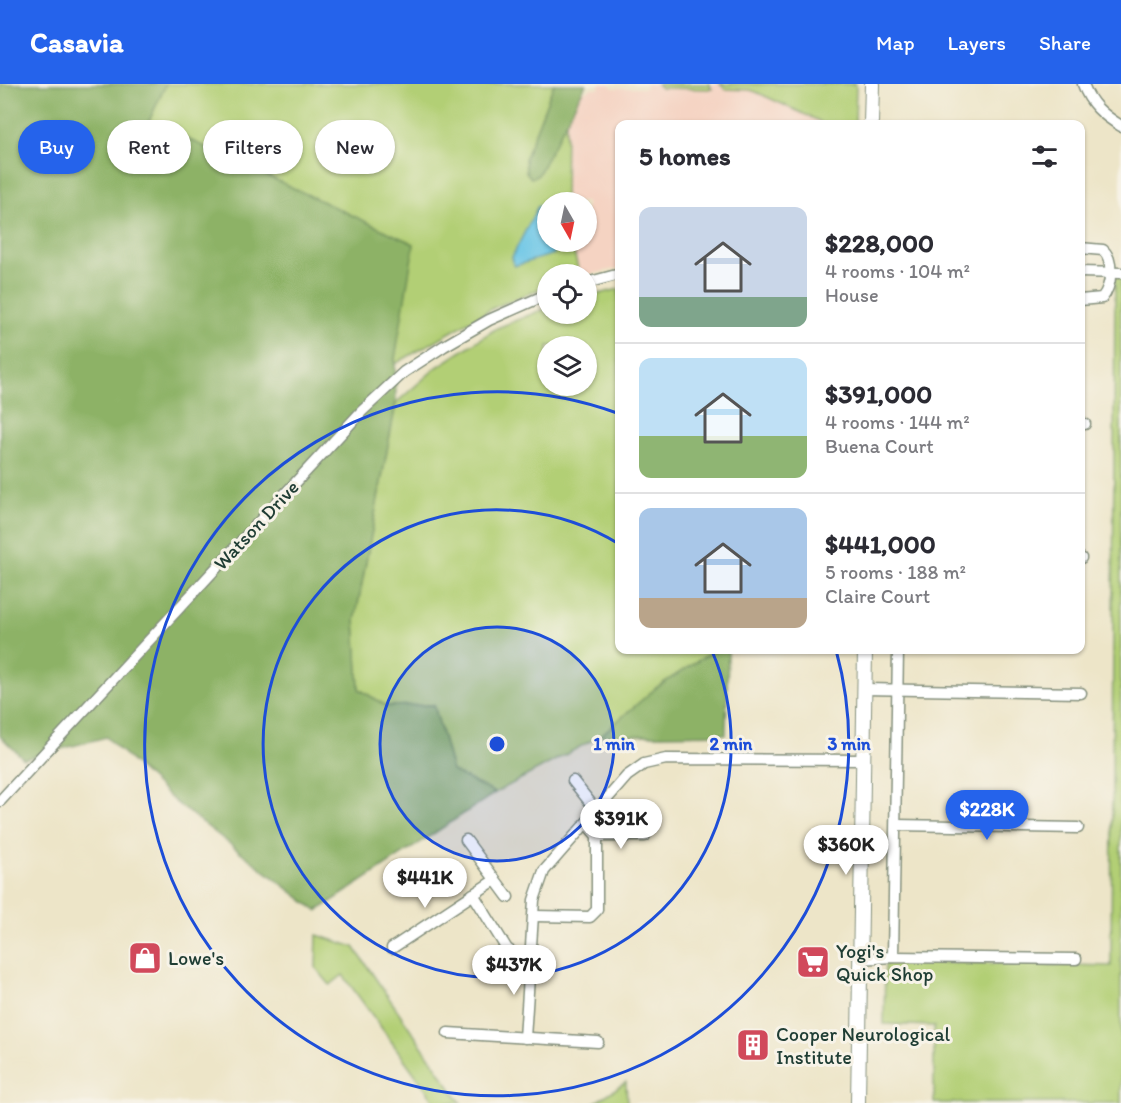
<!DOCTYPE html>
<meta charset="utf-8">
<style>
body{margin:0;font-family:Itim,sans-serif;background:#f2f2f3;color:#2b2b33;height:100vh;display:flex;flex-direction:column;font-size:22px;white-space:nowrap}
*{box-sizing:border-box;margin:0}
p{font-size:20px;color:#7c7c81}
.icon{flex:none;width:33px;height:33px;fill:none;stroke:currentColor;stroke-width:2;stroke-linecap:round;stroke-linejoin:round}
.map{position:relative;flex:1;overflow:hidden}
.panel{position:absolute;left:615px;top:36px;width:470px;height:534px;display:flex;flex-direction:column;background:#fff;border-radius:12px;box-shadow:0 2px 4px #0004}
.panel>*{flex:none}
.guide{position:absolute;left:18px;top:36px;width:507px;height:54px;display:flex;gap:12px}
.needle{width:39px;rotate:171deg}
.controls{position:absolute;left:537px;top:108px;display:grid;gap:12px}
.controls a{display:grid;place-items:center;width:60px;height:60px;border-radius:50%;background:#fff;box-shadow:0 2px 4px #0004;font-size:30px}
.price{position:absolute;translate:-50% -51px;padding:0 14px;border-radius:21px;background:#fff;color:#222;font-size:20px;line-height:39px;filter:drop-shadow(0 2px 3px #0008)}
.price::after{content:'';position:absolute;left:50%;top:36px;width:18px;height:14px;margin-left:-9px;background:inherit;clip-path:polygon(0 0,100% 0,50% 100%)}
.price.selected{background:#2563eb;color:#fff}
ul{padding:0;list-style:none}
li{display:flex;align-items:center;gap:18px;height:150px;padding:0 24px}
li+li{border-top:2px solid #e1e1e2}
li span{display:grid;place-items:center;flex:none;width:168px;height:120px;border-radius:12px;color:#555}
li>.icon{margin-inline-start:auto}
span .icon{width:72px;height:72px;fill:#fffc;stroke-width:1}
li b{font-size:26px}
h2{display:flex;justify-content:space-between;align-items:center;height:72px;padding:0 24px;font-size:26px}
.pill{padding:0 21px;border-radius:27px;background:#fff;box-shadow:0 2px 4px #0004;font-size:21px;line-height:54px}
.pill.selected{background:#2563eb;color:#fff}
header{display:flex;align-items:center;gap:36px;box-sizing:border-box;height:84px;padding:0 30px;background:#2563eb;color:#fff}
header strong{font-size:28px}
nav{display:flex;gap:33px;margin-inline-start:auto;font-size:21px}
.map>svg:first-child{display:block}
.built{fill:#f5d3c2}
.green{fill:#b2cf75;stroke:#688654;stroke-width:1.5;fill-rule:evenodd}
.forest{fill:#8db266;stroke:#56784d;stroke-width:1.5}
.water{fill:#68c5e6;stroke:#44818d;stroke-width:1.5}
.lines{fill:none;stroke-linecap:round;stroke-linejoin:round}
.minor-casing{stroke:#86917e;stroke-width:13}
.major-casing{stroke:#86917e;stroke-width:16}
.minor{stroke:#fff;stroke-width:10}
.major{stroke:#fff;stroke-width:14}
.ring{fill:none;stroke:#1d4ed8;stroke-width:3}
.labels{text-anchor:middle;stroke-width:6;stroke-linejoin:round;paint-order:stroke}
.street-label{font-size:20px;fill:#1f3d34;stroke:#f7f3e8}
.poi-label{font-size:20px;fill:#1f3d34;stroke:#f7f3e8;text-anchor:start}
.centre{fill:#1d4ed8;stroke:#f7f3e8;stroke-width:3}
.ring-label{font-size:18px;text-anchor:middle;font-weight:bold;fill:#1d4ed8;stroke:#f7f3e8;stroke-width:6;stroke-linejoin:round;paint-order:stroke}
</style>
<header>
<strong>Casavia</strong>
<nav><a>Map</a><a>Layers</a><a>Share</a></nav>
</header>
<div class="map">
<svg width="1121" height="1019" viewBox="0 0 1121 1019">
<rect width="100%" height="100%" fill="#f7f3e8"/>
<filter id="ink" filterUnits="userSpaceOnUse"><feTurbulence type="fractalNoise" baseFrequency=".0167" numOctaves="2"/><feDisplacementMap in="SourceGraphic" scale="12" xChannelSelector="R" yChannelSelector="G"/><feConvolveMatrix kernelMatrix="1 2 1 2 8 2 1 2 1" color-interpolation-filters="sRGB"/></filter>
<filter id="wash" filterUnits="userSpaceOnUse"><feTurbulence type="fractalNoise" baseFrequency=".008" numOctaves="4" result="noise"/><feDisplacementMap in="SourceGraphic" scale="24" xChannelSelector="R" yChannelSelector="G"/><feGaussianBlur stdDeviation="1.35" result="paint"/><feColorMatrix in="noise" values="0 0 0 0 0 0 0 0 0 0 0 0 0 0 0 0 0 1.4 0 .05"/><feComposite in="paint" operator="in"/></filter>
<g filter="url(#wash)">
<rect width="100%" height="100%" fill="#ede5c8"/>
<path class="built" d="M 598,0 L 609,0 L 613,4 L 647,4 L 645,1 L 646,0 L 657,0 L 661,4 L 720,0 L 726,5 L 750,6 L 756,8 L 819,37 L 823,40 L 620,40 L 619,184 L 587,191 L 577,190 L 578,184 L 571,158 L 586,158 L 586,118 L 565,118 L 566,36 L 581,9 L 592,4 L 600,4 Z"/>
<g class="green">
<path d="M 166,0 L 554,0 L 525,74 L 538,91 L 566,36 L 565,118 L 548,118 L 548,158 L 571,158 L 578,184 L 577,190 L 548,190 L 547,202 L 493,224 L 395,280 L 395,275 L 149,37 Z"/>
<path d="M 657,0 L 709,0 L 712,5 L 661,4 Z"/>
<path d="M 720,0 L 856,0 L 855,40 L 823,40 L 819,37 L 756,8 L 750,6 L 725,5 Z"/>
<path d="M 1115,189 L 1121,189 L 1121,1019 L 934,1019 L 934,942 L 884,940 L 885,877 L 1111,882 Z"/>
<path d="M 619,205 L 620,566 L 715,566 L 657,603 L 600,652 L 495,709 L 452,687 L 434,621 L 386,622 L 359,605 L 355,536 L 396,319 L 437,283 L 497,244 L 547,224 L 548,230 L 586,230 L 587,213 ZM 548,262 L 586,262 L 586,302 L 548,302 Z"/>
<path d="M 317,851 L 354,863 L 461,1019 L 436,1019 L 343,891 L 330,901 L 316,884 Z"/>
<path d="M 626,998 L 627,1019 L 594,1019 Z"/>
</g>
<g class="forest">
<path d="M 0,0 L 166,0 L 149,37 L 414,160 L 395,275 L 396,319 L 355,536 L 359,605 L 386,622 L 434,621 L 452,687 L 495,709 L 317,827 L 174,717 L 106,653 L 24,675 L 0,652 Z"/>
<path d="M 554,0 L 586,0 L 538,91 L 531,94 L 526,88 L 525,74 Z"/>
<path d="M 715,566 L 728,566 L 726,650 L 600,652 L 657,603 Z"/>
</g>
<path class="water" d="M 538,122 L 541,122 L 547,143 L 548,158 L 551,158 L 554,170 L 514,182 L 512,173 Z"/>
</g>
<g filter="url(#ink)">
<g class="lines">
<defs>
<g id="minor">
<path d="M 1083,0 C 1090,20 1103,31 1121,42"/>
<path d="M 1080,164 L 1103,166 C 1114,176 1112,202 1102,214 L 1080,216"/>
<path d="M 1080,188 L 1121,189"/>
<path d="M 586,199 L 620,190"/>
<path d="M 1080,340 L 1085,340"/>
<path d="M 1080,474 L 1081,474"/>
<path d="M 865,605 L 1081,609"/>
<path d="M 573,697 L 597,727"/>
<path d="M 0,717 L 362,327 L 404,288 L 444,262 L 489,236 L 548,210"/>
<path d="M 896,741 L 1078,744"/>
<path d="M 597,752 L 645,752"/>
<path d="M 466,756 L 508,813"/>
<path d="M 473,810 L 507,865 L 519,872 L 531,871"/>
<path d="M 535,832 L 590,833 L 597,826 L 597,752 L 586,739"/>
<path d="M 392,864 L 495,796"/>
<path d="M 893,873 L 898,566"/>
<path d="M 860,875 L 893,873 L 1076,875"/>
<path d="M 448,949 L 598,958"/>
<path d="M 525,954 L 534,816 L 544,787 L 627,692 L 644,680 L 666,675 L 864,676"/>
</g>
<g id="major">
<path d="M 871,40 L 872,0"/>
<path d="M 858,1019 L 865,566"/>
</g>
</defs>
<use href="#minor" class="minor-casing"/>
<use href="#major" class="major-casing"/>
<use href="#minor" class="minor"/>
<use href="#major" class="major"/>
</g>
</g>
<circle cx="497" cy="660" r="117" fill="#1d4ed8" fill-opacity=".12"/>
<g class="ring">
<circle cx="497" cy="660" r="117"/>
<path d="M712 567A234 234 0 1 1 619 460"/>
<path d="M836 566A352 352 0 1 1 617 329"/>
</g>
<defs>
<symbol id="shop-square" viewBox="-11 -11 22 22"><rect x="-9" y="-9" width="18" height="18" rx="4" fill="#d1495b" stroke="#f7f3e8"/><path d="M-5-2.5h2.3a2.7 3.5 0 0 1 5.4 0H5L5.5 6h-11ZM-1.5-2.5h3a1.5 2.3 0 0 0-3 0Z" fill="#fff"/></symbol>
<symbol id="supermarket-square" viewBox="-11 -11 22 22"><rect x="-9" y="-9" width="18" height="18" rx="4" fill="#d1495b" stroke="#f7f3e8"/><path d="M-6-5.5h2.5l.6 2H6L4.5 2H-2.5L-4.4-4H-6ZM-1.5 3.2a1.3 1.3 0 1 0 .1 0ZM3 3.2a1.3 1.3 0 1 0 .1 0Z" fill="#fff"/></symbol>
<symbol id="building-square" viewBox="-11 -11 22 22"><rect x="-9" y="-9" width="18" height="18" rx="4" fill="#d1495b" stroke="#f7f3e8"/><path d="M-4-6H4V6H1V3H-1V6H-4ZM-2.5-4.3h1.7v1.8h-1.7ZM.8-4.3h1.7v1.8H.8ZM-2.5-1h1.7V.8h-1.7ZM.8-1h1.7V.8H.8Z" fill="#fff"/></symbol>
</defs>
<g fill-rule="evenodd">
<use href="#shop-square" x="126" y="855" width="38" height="38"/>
<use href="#supermarket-square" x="794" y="859" width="38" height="38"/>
<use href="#building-square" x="734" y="942" width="38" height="38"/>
</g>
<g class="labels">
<g class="street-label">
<text transform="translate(256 441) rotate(-47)" y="7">Watson Drive</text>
</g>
<g class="poi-label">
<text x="836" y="874">Yogi's<tspan x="836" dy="23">Quick Shop</tspan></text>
<text x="168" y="881">Lowe's</text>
<text x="776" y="957">Cooper Neurological<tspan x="776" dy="23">Institute</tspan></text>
</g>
</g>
<circle cx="497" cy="660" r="9" class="centre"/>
<g class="ring-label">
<text x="614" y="666">1 min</text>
<text x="731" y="666">2 min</text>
<text x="849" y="666">3 min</text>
</g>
</svg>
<div class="controls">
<a><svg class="needle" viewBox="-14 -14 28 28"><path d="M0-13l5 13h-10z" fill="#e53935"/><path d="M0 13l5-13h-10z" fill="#7c7c81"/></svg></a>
<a><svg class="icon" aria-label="locate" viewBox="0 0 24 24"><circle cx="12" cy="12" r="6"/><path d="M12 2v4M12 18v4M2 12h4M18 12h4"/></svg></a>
<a><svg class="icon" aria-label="layers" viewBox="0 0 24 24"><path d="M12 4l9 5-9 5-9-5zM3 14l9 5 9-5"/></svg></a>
</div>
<b class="price selected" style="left:987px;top:757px">$228K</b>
<b class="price" style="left:621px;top:766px">$391K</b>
<b class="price" style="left:846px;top:792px">$360K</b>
<b class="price" style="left:425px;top:825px">$441K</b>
<b class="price" style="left:514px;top:912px">$437K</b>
<div class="guide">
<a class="pill selected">Buy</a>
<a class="pill">Rent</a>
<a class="pill">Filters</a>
<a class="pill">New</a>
</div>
<section class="panel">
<h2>5 homes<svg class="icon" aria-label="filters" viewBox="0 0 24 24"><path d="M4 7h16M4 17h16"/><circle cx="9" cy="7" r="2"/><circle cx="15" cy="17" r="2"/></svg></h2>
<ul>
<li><span style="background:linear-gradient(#c9d6e8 75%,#7fa58c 0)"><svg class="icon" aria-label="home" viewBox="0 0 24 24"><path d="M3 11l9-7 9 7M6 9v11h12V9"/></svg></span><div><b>$228,000</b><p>4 rooms · 104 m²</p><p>House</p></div></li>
<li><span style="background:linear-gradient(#bfe0f5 65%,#8fb573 0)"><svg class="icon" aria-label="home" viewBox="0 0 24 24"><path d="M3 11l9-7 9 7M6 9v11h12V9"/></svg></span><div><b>$391,000</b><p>4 rooms · 144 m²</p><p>Buena Court</p></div></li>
<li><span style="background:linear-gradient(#a9c7e8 75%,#b9a48a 0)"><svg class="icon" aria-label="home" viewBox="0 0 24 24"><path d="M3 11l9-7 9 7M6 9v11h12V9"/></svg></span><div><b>$441,000</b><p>5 rooms · 188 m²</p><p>Claire Court</p></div></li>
</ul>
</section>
</div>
